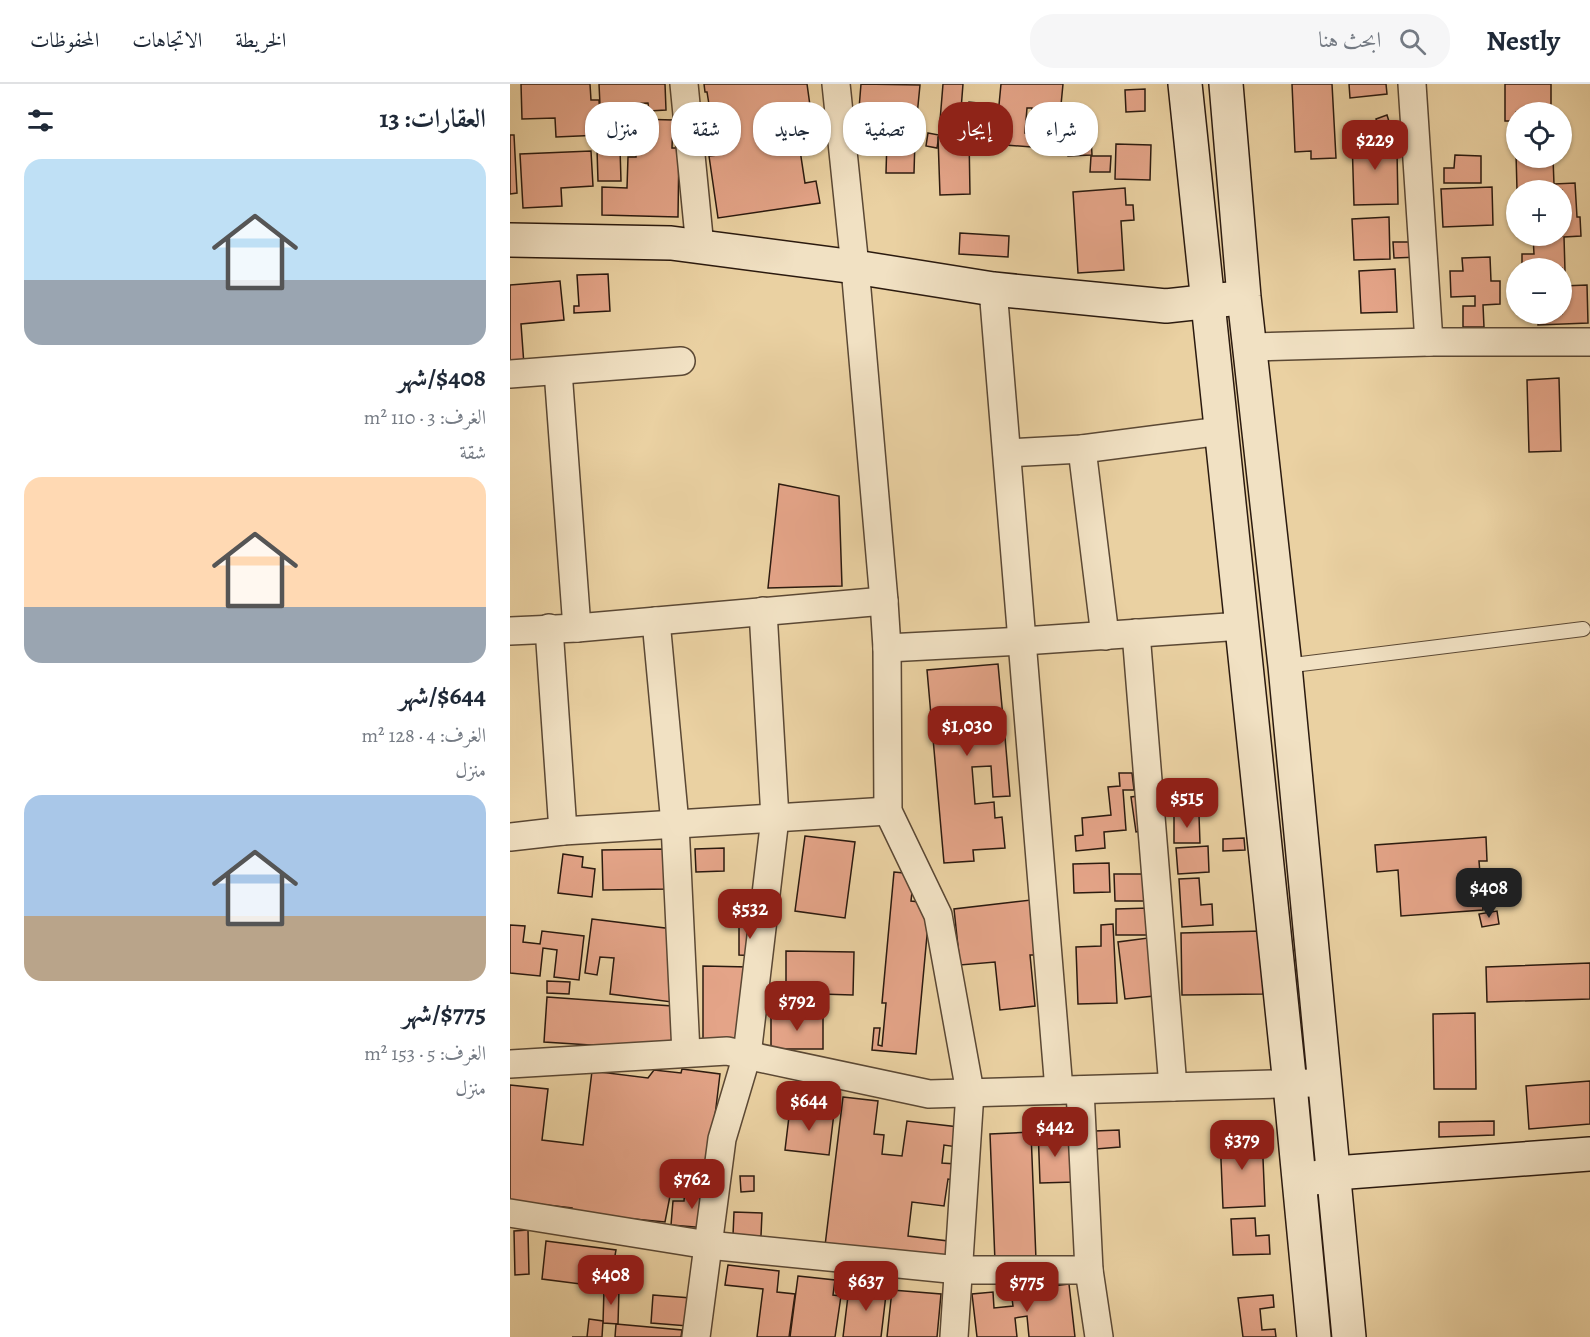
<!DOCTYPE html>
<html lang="ar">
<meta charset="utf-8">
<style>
body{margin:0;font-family:Alegreya,Amiri,serif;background:#f6f6f7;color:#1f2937;direction:rtl;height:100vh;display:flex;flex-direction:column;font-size:22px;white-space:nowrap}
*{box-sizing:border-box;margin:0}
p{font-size:20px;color:#747a83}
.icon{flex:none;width:33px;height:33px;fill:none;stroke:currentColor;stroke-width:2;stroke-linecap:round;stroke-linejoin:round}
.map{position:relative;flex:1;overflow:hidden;direction:ltr}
.details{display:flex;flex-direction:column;background:#fff;width:510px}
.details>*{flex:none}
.top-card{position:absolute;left:18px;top:18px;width:570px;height:54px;direction:rtl;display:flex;gap:12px}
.buttons{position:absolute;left:996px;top:18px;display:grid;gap:12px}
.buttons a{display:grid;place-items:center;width:66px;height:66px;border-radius:50%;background:#fff;box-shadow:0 2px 4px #0004;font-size:30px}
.price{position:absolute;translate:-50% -51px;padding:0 14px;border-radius:12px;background:#8f2418;color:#fff;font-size:20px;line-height:39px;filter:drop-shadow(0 2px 3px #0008)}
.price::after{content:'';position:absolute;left:50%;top:36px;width:18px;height:14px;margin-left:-9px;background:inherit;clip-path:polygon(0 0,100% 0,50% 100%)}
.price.current{background:#222;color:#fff}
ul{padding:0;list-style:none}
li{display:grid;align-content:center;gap:12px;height:318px;padding:0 24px}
li span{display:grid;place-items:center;height:186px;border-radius:18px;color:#555}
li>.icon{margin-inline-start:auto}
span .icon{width:108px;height:108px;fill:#fffc;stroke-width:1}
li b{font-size:26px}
h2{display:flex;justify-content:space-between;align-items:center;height:72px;padding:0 24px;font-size:26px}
.chip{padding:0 21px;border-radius:24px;background:#fff;box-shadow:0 2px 4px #0004;font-size:21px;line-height:54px}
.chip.current{background:#8f2418;color:#fff}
header{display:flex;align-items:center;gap:36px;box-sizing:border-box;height:84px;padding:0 30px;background:#fff;border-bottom:2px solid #e0e1e3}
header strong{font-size:28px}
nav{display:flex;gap:33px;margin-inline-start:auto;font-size:21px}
.search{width:420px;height:54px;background:#f6f6f7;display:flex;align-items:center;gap:15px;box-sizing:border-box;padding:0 21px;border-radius:24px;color:#747a83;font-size:22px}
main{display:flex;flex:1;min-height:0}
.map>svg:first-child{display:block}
.building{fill:#e4a488;stroke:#2b1a0f;stroke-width:1.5}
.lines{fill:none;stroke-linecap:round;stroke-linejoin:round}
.lane-casing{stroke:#5b4834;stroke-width:16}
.street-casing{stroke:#5b4834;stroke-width:30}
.secondary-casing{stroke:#2b1a0f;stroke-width:36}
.lane{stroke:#f1e1c3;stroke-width:14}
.street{stroke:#f1e1c3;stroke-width:27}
.secondary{stroke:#f1e1c3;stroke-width:33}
</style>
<header>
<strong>Nestly</strong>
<div class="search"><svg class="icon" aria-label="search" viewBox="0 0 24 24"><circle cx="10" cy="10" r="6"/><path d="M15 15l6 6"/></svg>ابحث هنا</div>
<nav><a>الخريطة</a><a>الاتجاهات</a><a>المحفوظات</a></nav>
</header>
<main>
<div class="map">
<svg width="1080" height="1253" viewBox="0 0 1080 1253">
<rect width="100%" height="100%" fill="#ead1a2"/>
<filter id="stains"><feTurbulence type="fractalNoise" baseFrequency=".00333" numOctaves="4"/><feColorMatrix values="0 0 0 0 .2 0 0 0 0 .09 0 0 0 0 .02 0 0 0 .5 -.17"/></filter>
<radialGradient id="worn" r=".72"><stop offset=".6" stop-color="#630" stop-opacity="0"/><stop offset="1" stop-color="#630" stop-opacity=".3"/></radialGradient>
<g class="building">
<path d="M 11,0 L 80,0 L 81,16 L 89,16 L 91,51 L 46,53 L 45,34 L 12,35 Z"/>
<path d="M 89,0 L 155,0 L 156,26 L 139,27 L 138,19 L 90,21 Z"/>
<path d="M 194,0 L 297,0 L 303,43 L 306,43 L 309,63 L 290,66 L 295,99 L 306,97 L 310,119 L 208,134 L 199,72 L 207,71 L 197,8 L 195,8 Z"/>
<path d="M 351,0 L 410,1 L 406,42 L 348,37 Z"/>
<path d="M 433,0 L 453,0 L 449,51 L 429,49 Z"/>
<path d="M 491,0 L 553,0 L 549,42 L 521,40 L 522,24 L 517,24 L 515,49 L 548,52 L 547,65 L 456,58 L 459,18 L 489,21 Z"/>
<path d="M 782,0 L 822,0 L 826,74 L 801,75 L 801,67 L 785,68 Z"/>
<path d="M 839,0 L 876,0 L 877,10 L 840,14 Z"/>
<path d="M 995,0 L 1041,0 L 1041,28 L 1006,28 L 1006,37 L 995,37 Z"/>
<path d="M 635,5 L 635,27 L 616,28 L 615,6 Z"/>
<path d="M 877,31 L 881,44 L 870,48 L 866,35 Z"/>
<path d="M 127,35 L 163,36 L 162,64 L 169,64 L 168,133 L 92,131 L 92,103 L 117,104 L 118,73 L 126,73 Z"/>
<path d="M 418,49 L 429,51 L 427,64 L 416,62 Z"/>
<path d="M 0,51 L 4,51 L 7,109 L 0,110 Z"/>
<path d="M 459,52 L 460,110 L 430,111 L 428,53 Z"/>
<path d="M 881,52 L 881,68 L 887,67 L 888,120 L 844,121 L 842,54 Z"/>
<path d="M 581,53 L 582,71 L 558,72 L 557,54 Z"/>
<path d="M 377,55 L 405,55 L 404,89 L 376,89 Z"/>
<path d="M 606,60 L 641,61 L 640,96 L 605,95 Z"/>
<path d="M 110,64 L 111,97 L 88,97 L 87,65 Z"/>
<path d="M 81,67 L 83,102 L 51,104 L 52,122 L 13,124 L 10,70 Z"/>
<path d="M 1006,69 L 1006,74 L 1043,74 L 1044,100 L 1065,99 L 1067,133 L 1070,133 L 1071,152 L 1054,153 L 1055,187 L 1052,187 L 1052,184 L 1012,184 L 1012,170 L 1024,170 L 1023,152 L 1052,152 L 1052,106 L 1007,106 Z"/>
<path d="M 945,71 L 971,72 L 971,99 L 934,99 L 934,84 L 944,84 Z"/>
<path d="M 581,72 L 601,72 L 600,88 L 580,88 Z"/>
<path d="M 982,103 L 983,141 L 933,143 L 931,105 Z"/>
<path d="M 615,104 L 616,121 L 623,121 L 624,136 L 611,137 L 614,186 L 568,189 L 563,108 Z"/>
<path d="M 879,133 L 880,175 L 844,176 L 842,135 Z"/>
<path d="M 450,149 L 499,152 L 498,173 L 449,170 Z"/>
<path d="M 883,158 L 909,158 L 910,173 L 884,174 Z"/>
<path d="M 980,173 L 981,197 L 990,197 L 990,220 L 973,221 L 974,243 L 953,243 L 953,222 L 965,222 L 965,212 L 941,213 L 940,187 L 953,187 L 952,174 Z"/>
<path d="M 885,185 L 887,228 L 851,229 L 849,187 Z"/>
<path d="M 98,190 L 100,227 L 64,229 L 64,222 L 69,222 L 67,191 Z"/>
<path d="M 50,197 L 54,236 L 11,240 L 14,281 L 0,282 L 0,201 Z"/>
<path d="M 1077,201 L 1078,239 L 1028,241 L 1028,230 L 1052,230 L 1052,202 Z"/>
<path d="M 1049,294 L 1051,367 L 1019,368 L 1017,296 Z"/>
<path d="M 269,400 L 329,412 L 332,502 L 258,504 Z"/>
<path d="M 488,580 L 494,644 L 465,646 L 466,656 L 495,653 L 500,712 L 483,713 L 481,682 L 462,683 L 465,720 L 484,718 L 485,734 L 492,733 L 495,764 L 463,766 L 464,777 L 434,779 L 417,586 Z"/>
<path d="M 609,689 L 622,689 L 624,706 L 613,706 L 616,746 L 594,748 L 595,764 L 566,767 L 565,752 L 573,751 L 572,734 L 601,731 L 598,703 L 610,702 Z"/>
<path d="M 635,711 L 639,746 L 626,748 L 621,713 Z"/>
<path d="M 689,731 L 690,759 L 664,759 L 664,732 Z"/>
<path d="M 295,752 L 345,758 L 335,834 L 285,827 Z"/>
<path d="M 976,753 L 977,777 L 969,777 L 973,826 L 891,832 L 888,786 L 867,788 L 865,761 Z"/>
<path d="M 734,754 L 735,766 L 713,767 L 713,755 Z"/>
<path d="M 698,762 L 699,788 L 668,790 L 666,764 Z"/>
<path d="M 214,764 L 214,787 L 186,788 L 185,765 Z"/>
<path d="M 158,765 L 159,805 L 93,806 L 92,766 Z"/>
<path d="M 53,770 L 73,773 L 72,783 L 85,785 L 82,813 L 48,809 Z"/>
<path d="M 599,779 L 600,808 L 564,809 L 563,780 Z"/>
<path d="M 384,788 L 404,790 L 401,817 L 420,819 L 406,970 L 362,966 L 364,944 L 370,944 L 368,961 L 372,962 L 376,919 L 372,919 Z"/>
<path d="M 604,790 L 637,790 L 638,817 L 605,817 Z"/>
<path d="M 689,794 L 691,821 L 702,820 L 703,841 L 672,843 L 669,795 Z"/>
<path d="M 521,816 L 527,871 L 520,871 L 525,922 L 490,926 L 485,878 L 450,881 L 444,825 Z"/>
<path d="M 251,822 L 253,836 L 227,839 L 225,825 Z"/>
<path d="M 639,824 L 639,851 L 606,851 L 606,825 Z"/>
<path d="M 987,827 L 989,840 L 972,843 L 969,830 Z"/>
<path d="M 82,835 L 171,846 L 162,918 L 100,910 L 104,874 L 90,873 L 87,891 L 75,889 Z"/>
<path d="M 603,840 L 607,919 L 568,920 L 566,863 L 591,862 L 591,841 Z"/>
<path d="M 0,841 L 15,842 L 13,858 L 30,860 L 32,847 L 74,852 L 69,896 L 44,893 L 47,866 L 33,864 L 30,892 L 0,889 Z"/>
<path d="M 229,841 L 251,842 L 251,872 L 229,871 Z"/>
<path d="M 752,847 L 753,910 L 672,911 L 671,849 Z"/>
<path d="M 638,854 L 644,912 L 615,915 L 608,858 Z"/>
<path d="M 276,867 L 344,868 L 343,911 L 276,909 Z"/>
<path d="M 1080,879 L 1080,915 L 977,918 L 976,883 Z"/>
<path d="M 193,882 L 239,883 L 239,959 L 193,959 Z"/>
<path d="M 37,897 L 60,898 L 59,910 L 37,909 Z"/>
<path d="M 37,913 L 176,923 L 174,967 L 34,958 Z"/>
<path d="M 273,914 L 298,915 L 298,916 L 293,915 L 293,928 L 272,926 Z"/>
<path d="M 965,929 L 966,1005 L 924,1005 L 923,930 Z"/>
<rect x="261" y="932" width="52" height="33"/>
<path d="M 172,985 L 210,990 L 198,1090 L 165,1086 L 155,1138 L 61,1129 L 62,1124 L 0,1117 L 0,1001 L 38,1005 L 32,1056 L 73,1061 L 82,987 L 138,994 L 144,986 L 171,989 Z"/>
<path d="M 1080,997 L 1080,1040 L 1019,1045 L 1016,1002 Z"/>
<path d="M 333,1013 L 368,1017 L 364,1050 L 374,1051 L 372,1070 L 392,1072 L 397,1037 L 449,1043 L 447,1063 L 434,1061 L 432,1079 L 446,1080 L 444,1096 L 438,1095 L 434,1122 L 402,1118 L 398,1152 L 438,1157 L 434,1184 L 314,1170 Z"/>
<path d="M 280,1024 L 324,1029 L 319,1071 L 275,1066 Z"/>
<path d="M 984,1037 L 984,1051 L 929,1053 L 929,1038 Z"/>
<path d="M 544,1043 L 544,1058 L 564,1057 L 565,1098 L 530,1099 L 528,1044 Z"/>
<path d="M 609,1046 L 610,1063 L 586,1065 L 585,1047 Z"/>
<path d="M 521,1048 L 526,1176 L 485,1178 L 480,1050 Z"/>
<path d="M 752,1051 L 755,1122 L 713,1124 L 710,1052 Z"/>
<path d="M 230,1092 L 244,1092 L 244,1107 L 231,1108 Z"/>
<path d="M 175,1105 L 200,1107 L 197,1144 L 161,1141 L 163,1117 L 174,1117 Z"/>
<path d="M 224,1128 L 252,1129 L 251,1152 L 223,1151 Z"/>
<path d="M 745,1134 L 746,1152 L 759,1151 L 760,1170 L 723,1171 L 721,1135 Z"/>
<path d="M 18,1146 L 19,1190 L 5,1191 L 4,1147 Z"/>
<path d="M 36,1157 L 106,1166 L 103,1183 L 89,1181 L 86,1202 L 32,1195 Z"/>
<path d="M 218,1181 L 269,1187 L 267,1208 L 285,1210 L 279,1253 L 247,1253 L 253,1205 L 215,1201 Z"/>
<path d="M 288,1192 L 325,1196 L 323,1211 L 331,1212 L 325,1253 L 280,1253 Z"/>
<path d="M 349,1199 L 377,1202 L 371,1253 L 333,1253 L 338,1212 L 348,1213 Z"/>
<path d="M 559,1200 L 565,1253 L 519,1253 L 517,1232 L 505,1234 L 507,1253 L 467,1253 L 462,1210 L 483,1208 L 484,1224 L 503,1222 L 501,1207 Z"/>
<path d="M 94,1205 L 109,1205 L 108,1240 L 93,1239 Z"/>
<path d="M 382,1206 L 431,1210 L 427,1253 L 377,1253 Z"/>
<path d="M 143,1211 L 181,1214 L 178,1242 L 141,1239 Z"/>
<path d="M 763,1211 L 764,1223 L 750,1225 L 752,1246 L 765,1245 L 766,1253 L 733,1253 L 728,1214 Z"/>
<path d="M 79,1235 L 93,1237 L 92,1253 L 62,1253 L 77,1253 Z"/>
<path d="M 106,1240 L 172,1246 L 171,1253 L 105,1253 Z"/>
</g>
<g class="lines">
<defs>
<path id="lane" d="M 775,582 L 1073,545"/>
<g id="street">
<path d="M 174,0 L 190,163"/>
<path d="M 326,0 L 345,183 L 374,517 L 377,564 L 378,727 L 428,831 L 460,1008 L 444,1253"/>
<path d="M 902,0 L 919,258"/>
<path d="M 483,205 L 549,1006"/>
<path d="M 740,263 L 919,258 L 1080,258"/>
<path d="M 48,287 L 67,544"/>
<path d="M 0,290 L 171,277"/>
<path d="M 572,365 L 595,552"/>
<path d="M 497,369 L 572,365 L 711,347"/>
<path d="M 146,537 L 165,740 L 176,969"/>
<path d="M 39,544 L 53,747"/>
<path d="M 0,547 L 67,544 L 374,517"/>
<path d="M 626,549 L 663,1003"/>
<path d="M 377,564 L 513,557 L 732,542"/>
<path d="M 0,753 L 53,747 L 378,727"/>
<path d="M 0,980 L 217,967 L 419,1010 L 801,999"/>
<path d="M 570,1006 L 579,1186 L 589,1253"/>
<path d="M 0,1129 L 198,1161 L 449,1186 L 579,1186"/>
<path d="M 186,1253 L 212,1055 L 237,971 L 265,734 L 253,527"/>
</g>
<g id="secondary">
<path d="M 675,0 L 780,1001 L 804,1253"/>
<path d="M 716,0 L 734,213 L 775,582 L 839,1253"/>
<path d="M 0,156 L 161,159 L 345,183 L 483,205 L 656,222 L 720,215"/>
<path d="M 805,1094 L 825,1089 L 1080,1070"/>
</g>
</defs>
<use href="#lane" class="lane-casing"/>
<use href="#street" class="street-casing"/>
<use href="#secondary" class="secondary-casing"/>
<use href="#lane" class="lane"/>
<use href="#street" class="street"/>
<use href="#secondary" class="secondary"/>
</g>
<rect width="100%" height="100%" filter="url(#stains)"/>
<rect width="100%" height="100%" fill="url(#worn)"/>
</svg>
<div class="buttons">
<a><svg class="icon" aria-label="locate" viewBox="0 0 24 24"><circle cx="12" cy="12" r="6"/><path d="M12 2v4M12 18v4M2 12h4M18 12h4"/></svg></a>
<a>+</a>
<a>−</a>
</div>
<b class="price" style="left:865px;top:87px">$229</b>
<b class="price" style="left:457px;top:673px">$1,030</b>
<b class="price" style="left:677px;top:745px">$515</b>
<b class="price current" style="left:979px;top:835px">$408</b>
<b class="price" style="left:240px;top:856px">$532</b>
<b class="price" style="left:287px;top:948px">$792</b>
<b class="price" style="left:299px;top:1048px">$644</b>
<b class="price" style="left:545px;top:1074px">$442</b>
<b class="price" style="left:732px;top:1087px">$379</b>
<b class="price" style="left:182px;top:1126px">$762</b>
<b class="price" style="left:101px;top:1222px">$408</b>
<b class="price" style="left:356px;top:1228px">$637</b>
<b class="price" style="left:517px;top:1229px">$775</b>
<div class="top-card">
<a class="chip">شراء</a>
<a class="chip current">إيجار</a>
<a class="chip">تصفية</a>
<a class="chip">جديد</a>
<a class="chip">شقة</a>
<a class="chip">منزل</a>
</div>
</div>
<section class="details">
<h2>العقارات: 13<svg class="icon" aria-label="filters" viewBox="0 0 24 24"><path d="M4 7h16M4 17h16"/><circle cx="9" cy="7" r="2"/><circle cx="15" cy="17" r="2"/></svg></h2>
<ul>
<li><span style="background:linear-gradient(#bfe0f5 65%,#9aa5b1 0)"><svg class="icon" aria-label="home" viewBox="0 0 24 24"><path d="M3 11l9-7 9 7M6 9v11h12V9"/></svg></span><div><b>$408/شهر</b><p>الغرف: 3 · 110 m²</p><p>شقة</p></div></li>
<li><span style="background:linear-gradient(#ffd9b3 70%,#9aa5b1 0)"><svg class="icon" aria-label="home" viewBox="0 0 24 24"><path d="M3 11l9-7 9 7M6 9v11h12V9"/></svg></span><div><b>$644/شهر</b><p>الغرف: 4 · 128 m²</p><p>منزل</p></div></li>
<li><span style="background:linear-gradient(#a9c7e8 65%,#b9a48a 0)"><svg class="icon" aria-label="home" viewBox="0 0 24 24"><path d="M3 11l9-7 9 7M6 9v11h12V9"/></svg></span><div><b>$775/شهر</b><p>الغرف: 5 · 153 m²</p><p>منزل</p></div></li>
</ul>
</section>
</main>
